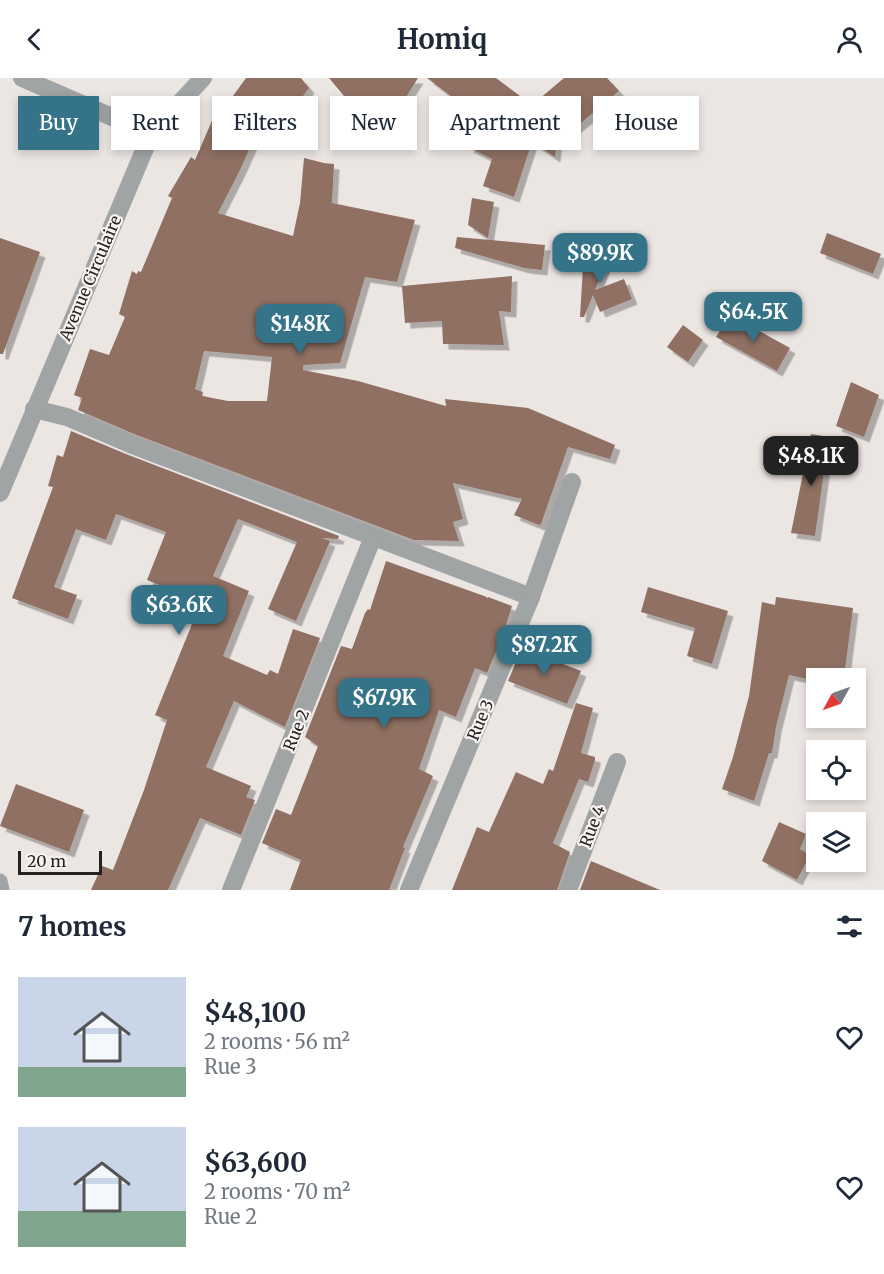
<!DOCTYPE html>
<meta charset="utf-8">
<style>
body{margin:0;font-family:Merriweather,serif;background:#f2f2f3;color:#1f2937;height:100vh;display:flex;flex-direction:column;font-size:22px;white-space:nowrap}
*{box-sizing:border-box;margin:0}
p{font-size:20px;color:#747a83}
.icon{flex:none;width:33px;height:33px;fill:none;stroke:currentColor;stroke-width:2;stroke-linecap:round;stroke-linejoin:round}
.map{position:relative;height:812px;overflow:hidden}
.details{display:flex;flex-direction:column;background:#fff;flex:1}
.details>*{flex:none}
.guide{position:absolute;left:18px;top:18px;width:849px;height:54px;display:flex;gap:12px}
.needle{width:39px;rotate:230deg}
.controls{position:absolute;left:806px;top:590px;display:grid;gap:12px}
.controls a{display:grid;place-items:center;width:60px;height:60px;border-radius:0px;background:#fff;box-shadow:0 3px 9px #0003;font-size:30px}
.scale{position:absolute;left:18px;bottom:15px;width:84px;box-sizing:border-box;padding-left:6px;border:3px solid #252322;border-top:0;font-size:16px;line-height:21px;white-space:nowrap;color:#252322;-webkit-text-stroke:4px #f9f3f1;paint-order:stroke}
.price{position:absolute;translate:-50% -51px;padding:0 14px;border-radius:12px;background:#347388;color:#fff;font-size:20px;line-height:39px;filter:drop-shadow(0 2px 3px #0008)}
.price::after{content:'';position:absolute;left:50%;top:36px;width:18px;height:14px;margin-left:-9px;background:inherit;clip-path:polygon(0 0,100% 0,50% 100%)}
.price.on{background:#222;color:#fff}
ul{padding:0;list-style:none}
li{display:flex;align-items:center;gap:18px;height:150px;padding:0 18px}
li span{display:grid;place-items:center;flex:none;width:168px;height:120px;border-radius:0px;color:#555}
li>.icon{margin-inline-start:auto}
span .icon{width:72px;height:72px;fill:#fffc;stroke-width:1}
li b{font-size:26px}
h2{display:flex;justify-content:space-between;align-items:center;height:72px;padding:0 18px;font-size:26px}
.chip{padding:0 21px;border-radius:0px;background:#fff;box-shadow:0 3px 9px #0003;font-size:21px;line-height:54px}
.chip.on{background:#347388;color:#fff}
header{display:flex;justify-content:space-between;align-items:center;height:78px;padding:0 18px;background:#fff;font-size:27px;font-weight:700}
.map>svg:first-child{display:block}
.building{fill:#8f6f64;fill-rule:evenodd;filter:url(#shadow)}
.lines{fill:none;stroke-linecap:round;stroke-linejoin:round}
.service{stroke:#a1a4a5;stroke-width:15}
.minor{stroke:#a1a4a5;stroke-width:18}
.labels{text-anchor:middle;stroke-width:4.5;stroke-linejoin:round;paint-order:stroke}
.street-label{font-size:16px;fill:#252322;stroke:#f9f3f1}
</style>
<header><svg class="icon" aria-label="back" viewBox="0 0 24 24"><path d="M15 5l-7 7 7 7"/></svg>Homiq<svg class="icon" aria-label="person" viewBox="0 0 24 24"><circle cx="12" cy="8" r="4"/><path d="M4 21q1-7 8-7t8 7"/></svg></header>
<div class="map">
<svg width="884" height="812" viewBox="0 0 884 812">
<defs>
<filter id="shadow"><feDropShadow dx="5.5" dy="5.5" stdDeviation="0" flood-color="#0004"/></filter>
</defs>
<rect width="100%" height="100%" fill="#ece6e3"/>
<g class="building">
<path d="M 246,0 L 301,0 L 309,10 L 292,33 L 299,38 L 283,58 L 262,43 L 240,92 L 218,135 L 293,158 L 300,125 L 304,80 L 324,85 L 334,86 L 332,125 L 415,142 L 397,204 L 365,199 L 340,285 L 303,287 L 303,292 L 358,303 L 446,328 L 445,321 L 528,330 L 615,367 L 610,381 L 568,369 L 541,446 L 539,447 L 514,437 L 522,421 L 453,405 L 463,441 L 453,444 L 459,463 L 414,462 L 134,356 L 78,332 L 82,320 L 74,317 L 90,271 L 109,277 L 125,239 L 119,236 L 132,193 L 137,196 L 138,193 L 141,194 L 172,120 L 168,118 L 191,79 L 195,82 L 214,38 L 217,40 ZM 204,273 L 272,279 L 267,323 L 228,323 L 202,318 L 203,314 L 195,311 Z"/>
<path d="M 329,0 L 418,0 L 380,61 Z"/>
<path d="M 427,0 L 496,0 L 532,27 L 564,0 L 607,0 L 619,13 L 562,61 L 557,60 L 555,79 L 532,64 L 514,119 L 483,108 L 492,81 L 468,69 L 481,41 Z"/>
<path d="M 472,120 L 494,124 L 488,160 L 468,147 Z"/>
<path d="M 827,155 L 881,176 L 873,196 L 820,175 Z"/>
<path d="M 457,159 L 545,167 L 542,192 L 524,190 L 455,170 Z"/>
<path d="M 0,160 L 40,174 L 3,276 L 0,276 Z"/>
<path d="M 584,171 L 611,173 L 595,212 L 624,201 L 632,221 L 600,234 L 593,217 L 584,239 L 580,239 Z"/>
<path d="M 512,198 L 511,234 L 499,233 L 504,267 L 443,266 L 442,243 L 405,245 L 402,208 Z"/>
<path d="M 730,237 L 790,270 L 777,293 L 716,259 Z"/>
<path d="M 683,247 L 703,262 L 688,284 L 667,269 Z"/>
<path d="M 851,304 L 879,317 L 864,359 L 836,348 Z"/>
<path d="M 71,353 L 126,376 L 339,458 L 338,461 L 322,460 L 330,463 L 296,543 L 268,531 L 297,464 L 238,441 L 213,498 L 249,513 L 223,578 L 267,597 L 270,592 L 278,596 L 293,551 L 320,560 L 285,649 L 234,623 L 206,689 L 251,708 L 246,719 L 255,722 L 241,757 L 200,740 L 168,812 L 91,812 L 102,788 L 113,792 L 144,712 L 167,642 L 155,637 L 201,524 L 147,502 L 166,454 L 116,436 L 106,462 L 76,451 L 54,509 L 77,517 L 68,541 L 12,520 L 53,409 L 48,408 L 57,377 L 63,379 Z"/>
<path d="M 811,356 L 829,359 L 815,458 L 791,455 Z"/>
<path d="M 386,483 L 487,519 L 487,521 L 488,519 L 512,528 L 501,562 L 487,595 L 475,590 L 456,639 L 439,632 L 419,691 L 433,698 L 403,769 L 405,770 L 389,812 L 290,812 L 301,782 L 262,765 L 276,731 L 291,737 L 318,668 L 305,659 L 341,568 L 352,571 L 365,535 L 368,531 L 370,532 Z"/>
<path d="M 648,509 L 728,533 L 712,586 L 687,578 L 695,550 L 641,534 Z"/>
<path d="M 776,519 L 853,530 L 844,600 L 816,600 L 816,603 L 789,597 L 776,649 L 772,675 L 769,675 L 754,723 L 722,711 L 733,679 L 749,618 L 762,524 L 775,527 Z"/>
<path d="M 522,570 L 581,593 L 567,626 L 508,603 Z"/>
<path d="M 576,625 L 593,630 L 581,675 L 595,679 L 595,682 L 588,704 L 579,701 L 553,765 L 570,774 L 557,812 L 452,812 L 477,749 L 489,754 L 516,694 L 543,706 L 549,691 L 553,693 Z"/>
<path d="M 16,706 L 84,732 L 69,774 L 0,748 Z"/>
<path d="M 779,744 L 806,756 L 800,771 L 810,777 L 797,802 L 762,783 Z"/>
<path d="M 591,783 L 660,812 L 580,812 Z"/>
</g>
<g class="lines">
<path class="service" d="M 0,803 L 2,812"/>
<g class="minor">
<path d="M 22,0 L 151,56"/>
<path d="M 34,331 L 67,339 L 130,366 L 531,519"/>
<path d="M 0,415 L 151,56 L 203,0"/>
<path d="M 231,812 L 373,459"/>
<path d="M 409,812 L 531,519 L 572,404"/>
<path d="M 568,812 L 617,684"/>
</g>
</g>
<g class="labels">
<g class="street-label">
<text transform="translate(90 200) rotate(-67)" y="6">Avenue Circulaire</text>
<text transform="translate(480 642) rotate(-67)" y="6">Rue 3</text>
<text transform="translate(296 652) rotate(-68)" y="6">Rue 2</text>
<text transform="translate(592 748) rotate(-69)" y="6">Rue 4</text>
</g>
</g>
</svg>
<div class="controls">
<a><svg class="needle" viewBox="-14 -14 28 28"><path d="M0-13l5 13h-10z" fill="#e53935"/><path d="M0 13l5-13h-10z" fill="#747a83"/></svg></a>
<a><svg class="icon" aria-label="locate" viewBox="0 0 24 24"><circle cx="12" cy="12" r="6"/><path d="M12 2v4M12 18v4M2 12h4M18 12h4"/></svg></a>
<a><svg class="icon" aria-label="layers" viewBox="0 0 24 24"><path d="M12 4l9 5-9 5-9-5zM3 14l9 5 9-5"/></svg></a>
</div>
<div class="scale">20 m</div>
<b class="price" style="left:600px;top:206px">$89.9K</b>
<b class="price" style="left:753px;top:265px">$64.5K</b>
<b class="price" style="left:300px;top:277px">$148K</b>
<b class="price on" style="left:811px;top:409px">$48.1K</b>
<b class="price" style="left:179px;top:558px">$63.6K</b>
<b class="price" style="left:544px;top:598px">$87.2K</b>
<b class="price" style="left:384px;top:651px">$67.9K</b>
<div class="guide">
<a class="chip on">Buy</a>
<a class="chip">Rent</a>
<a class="chip">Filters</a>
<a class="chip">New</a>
<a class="chip">Apartment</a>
<a class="chip">House</a>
</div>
</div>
<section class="details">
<h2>7 homes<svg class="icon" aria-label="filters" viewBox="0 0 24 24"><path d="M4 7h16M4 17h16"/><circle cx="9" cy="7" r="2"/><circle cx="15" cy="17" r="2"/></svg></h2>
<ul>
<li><span style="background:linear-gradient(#c9d6e8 75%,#7fa58c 0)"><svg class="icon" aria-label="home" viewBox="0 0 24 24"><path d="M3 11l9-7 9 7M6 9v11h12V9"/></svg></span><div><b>$48,100</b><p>2 rooms · 56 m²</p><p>Rue 3</p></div><svg class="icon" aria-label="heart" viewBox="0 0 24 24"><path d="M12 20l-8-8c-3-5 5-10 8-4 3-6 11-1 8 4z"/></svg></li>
<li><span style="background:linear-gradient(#c9d6e8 70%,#7fa58c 0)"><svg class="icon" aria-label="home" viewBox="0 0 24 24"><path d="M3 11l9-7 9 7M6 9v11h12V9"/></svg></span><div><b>$63,600</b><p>2 rooms · 70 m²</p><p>Rue 2</p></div><svg class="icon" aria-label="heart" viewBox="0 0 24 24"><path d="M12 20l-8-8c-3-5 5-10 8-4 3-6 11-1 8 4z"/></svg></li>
</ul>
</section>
